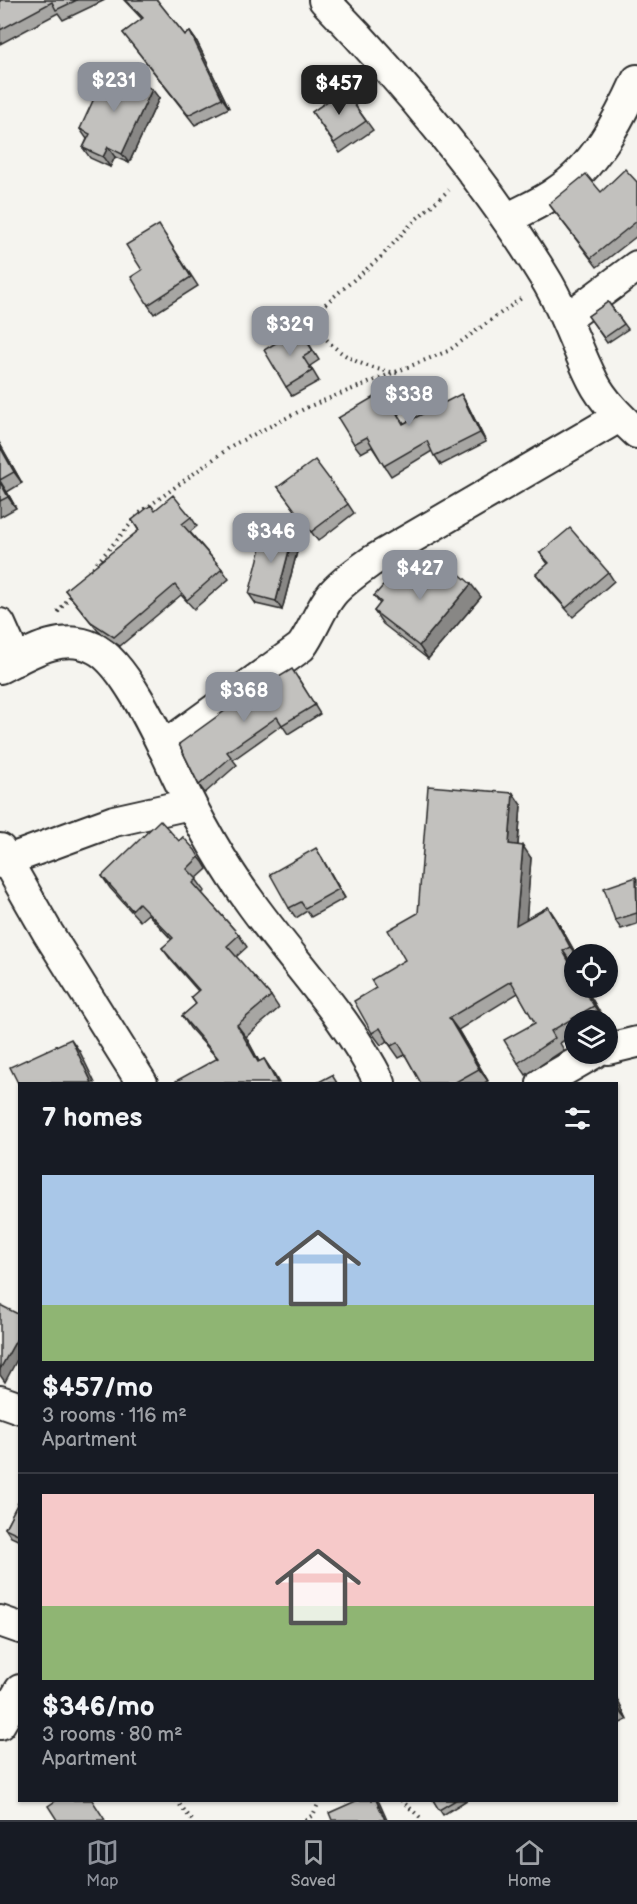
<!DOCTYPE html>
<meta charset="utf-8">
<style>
body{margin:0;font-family:"Balsamiq Sans",sans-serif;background:#242831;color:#f1f3f6;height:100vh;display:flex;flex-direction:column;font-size:22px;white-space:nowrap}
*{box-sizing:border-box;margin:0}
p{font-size:20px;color:#9ea1a6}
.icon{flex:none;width:33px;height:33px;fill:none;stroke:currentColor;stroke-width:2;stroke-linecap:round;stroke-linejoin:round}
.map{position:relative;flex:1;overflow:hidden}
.sheet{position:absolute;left:18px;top:1082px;width:600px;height:720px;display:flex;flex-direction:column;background:#171b24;border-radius:0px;box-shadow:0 2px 4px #0004}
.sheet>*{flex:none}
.tools{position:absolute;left:564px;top:944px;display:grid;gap:12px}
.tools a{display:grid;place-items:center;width:54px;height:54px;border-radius:50%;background:#171b24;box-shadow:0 2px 4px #0004;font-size:30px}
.price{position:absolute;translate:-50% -51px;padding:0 14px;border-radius:12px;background:#8c9099;color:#fff;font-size:20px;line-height:39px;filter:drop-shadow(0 2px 3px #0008)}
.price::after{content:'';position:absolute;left:50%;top:36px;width:18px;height:14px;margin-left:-9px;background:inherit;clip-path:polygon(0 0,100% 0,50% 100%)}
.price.on{background:#222;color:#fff}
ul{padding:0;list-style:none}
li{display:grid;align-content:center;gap:12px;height:318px;padding:0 24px}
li+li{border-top:2px solid #363941}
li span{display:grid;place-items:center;height:186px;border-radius:0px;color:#555}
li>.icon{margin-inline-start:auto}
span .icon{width:108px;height:108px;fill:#fffc;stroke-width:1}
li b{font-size:26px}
h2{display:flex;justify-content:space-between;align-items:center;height:72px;padding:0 24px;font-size:26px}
.menu{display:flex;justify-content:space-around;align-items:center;height:84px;border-top:2px solid #363941;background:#171b24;font-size:16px;color:#9ea1a6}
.menu a{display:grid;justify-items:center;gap:3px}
.menu .on{color:#8c9099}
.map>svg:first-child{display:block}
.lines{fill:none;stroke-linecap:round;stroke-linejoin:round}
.street-casing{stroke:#2b2b2b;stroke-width:34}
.path{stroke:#2b2b2b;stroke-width:4;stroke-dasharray:1.5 4.5;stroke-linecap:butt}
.street{stroke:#fdfcf7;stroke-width:30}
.wall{fill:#a7a6a3;stroke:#2b2b2b;stroke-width:1.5}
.shaded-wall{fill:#888785;stroke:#2b2b2b;stroke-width:1.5}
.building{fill:#c2c1be;stroke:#2b2b2b;stroke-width:1.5}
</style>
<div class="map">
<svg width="637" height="1820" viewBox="0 0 637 1820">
<rect width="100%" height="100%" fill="#f5f4ef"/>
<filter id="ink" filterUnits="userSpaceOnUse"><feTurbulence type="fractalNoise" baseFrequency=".0167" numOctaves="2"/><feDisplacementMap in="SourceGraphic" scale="12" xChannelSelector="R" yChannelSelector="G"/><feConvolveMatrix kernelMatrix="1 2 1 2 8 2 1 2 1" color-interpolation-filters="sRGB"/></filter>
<g filter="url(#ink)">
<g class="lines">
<defs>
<g id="street">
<path d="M 324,0 C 402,80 487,182 545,278 C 565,310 576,348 593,381 C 603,401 621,418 637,433"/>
<path d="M 507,219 C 523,210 541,203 556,192 C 594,167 619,120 637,80"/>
<path d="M 566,319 L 637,266"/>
<path d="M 0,624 L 16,660"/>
<path d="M 0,668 C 29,653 62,632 94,648 C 125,662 160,740 175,772 C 197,819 222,864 253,906 C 296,965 347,1017 380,1083"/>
<path d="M 163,747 L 301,647 C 313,631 319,610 332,594 C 343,581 358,571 372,561 L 619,417"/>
<path d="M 0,849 L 48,933 L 142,1083"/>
<path d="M 0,863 L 114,821 L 190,804"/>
<path d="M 608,1049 L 637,1042"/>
<path d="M 542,1083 L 594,1053"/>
<path d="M 0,1401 L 20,1408"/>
<path d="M 0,1621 L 20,1628"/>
<path d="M 0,1724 L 20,1690"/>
</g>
</defs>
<use href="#street" class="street-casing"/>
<g class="path">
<path d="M 397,373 C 364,368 336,356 317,327 L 324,305 L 382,256 L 412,223 L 449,190"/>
<path d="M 89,572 L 141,512 L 233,445 L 310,406 L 448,351 L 523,297"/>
<path d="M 58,612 L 72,594"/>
<path d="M 176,1800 L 192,1820"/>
<path d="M 401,1800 L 423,1820"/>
<path d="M 305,1820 L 313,1815 L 320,1800"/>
</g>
<use href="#street" class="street"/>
</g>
<g class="wall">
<path d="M 0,0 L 105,0 L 63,20 L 58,13 L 0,44 Z"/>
<path d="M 124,0 L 157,0 L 185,35 L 190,32 L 197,42 L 229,108 L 195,125 L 123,33 L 142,19 Z"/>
<path d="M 344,90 L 373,130 L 340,153 L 312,112 Z"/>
<path d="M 159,98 L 129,163 L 115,157 L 110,167 L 90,158 L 83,148 L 87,139 L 80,129 Z"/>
<path d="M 637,182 L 637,236 L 597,267 L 549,204 L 601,192 Z"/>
<path d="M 165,235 L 198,286 L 154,314 L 148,305 L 142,270 Z"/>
<path d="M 608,302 L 628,329 L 607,343 L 588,316 Z"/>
<path d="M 306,339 L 319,360 L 310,366 L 319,381 L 292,396 L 286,387 Z"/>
<path d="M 390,401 L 404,423 L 467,404 L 486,442 L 441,465 L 432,451 L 391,476 L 372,447 L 361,453 L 354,444 Z"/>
<path d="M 0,444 L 22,483 L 7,492 L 16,508 L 0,517 Z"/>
<path d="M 278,487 L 348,504 L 354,513 L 318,541 Z"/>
<path d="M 155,510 L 191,517 L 197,526 L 190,532 L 222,569 L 229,579 L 194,609 L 181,595 L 120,646 L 98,631 L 65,590 L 139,531 L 132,520 Z"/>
<path d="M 299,544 L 282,610 L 256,604 L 249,594 Z"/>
<path d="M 540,553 L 608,572 L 614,581 L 573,617 L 543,583 L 536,574 L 548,564 Z"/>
<path d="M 437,578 L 481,597 L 428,659 L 383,624 L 374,611 L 380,604 L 374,596 L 415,583 Z"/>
<path d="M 298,678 L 320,714 L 288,734 L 282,725 L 233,760 L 237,765 L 205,793 L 199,785 L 179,744 Z"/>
<path d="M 521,805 L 518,845 L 531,858 L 526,919 L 548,907 L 556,919 L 576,954 L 574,954 L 574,961 L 572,963 L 574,987 L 585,987 L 603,1018 L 600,1020 L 574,1020 L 574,1034 L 560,1043 L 564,1050 L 526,1075 L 518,1063 L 535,1023 L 518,993 L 458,1030 L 488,1081 L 484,1083 L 421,1083 L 405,1055 L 399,1058 L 387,1041 L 381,1045 L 372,1033 L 376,988 L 405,960 L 418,913 Z"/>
<path d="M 183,837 L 203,862 L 207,869 L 196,879 L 205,891 L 202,893 L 239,935 L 247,947 L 236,957 L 271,996 L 279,1008 L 246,1037 L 259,1062 L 264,1059 L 272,1071 L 217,1058 L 190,1028 L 182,1016 L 196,1004 L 191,997 L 198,991 L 171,960 L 162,948 L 172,940 L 148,914 L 140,921 L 110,888 L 102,876 L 179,841 Z"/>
<path d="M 322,858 L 345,898 L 311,917 L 307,911 L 296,918 L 289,908 Z"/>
<path d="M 637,878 L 637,924 L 621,929 L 615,920 Z"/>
<path d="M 20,1499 L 20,1541 L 11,1537 L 5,1528 Z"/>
<path d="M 616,1697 L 627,1720 L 616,1725 Z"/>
<path d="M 433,1800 L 467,1800 L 443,1815 Z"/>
</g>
<g class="shaded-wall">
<path d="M 190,32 L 197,42 L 229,108 L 222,98 Z"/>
<path d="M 152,89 L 159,98 L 129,163 L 122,154 Z"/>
<path d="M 108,147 L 115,157 L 110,167 L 103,157 Z"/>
<path d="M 461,394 L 467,404 L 486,442 L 480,433 Z"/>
<path d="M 0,444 L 22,483 L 14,472 L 0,447 Z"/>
<path d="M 0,481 L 7,492 L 16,508 L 8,497 Z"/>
<path d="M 293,535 L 299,544 L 282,610 L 276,601 Z"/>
<path d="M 471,584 L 481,597 L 428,659 L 419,646 Z"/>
<path d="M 513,793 L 521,805 L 517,856 L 509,844 Z"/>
<path d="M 523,846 L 531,858 L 525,937 L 516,925 Z"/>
<path d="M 316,848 L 322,858 L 345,898 L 339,889 Z"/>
<path d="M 548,907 L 556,919 L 576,954 L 570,947 Z"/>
<path d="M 563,951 L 572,963 L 574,968 L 574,971 Z"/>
<path d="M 583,987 L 585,987 L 603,1018 L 594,1006 Z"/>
<path d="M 449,1018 L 458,1030 L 488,1081 L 479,1069 Z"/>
<path d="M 237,1025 L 246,1037 L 266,1074 L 258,1062 Z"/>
<path d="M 71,1039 L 80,1052 L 95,1083 L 92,1083 Z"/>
<path d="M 264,1059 L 272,1071 L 279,1083 L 277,1083 Z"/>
<path d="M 20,1333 L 20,1354 L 5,1382 L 0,1375 L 0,1369 Z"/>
<path d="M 616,1697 L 627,1720 L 620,1711 L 616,1702 Z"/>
<path d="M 376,1800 L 377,1800 L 379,1802 L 387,1820 L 385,1820 Z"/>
</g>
<g class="building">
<path d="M 0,0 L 77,0 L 56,10 L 52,2 L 0,30 Z"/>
<path d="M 126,0 L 157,0 L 185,35 L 190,32 L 222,98 L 188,115 L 123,33 L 143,18 Z"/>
<path d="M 108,68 L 152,89 L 122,154 L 108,147 L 103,157 L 83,148 L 90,134 L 80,129 Z"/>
<path d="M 344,90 L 366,121 L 334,143 L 312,112 Z"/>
<path d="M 625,169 L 637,182 L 637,221 L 591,258 L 549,204 L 586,174 L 601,192 Z"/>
<path d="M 159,225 L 191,277 L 148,305 L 131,277 L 142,270 L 126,245 Z"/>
<path d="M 608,302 L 624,324 L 604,338 L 588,316 Z"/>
<path d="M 299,329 L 313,351 L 303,357 L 312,371 L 286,387 L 264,350 Z"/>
<path d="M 384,391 L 403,424 L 461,394 L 480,433 L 434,456 L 427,441 L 384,466 L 367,437 L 354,444 L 338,418 Z"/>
<path d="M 0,447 L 14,472 L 0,480 Z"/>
<path d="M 315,460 L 348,504 L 311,532 L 278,487 Z"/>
<path d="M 0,482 L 8,497 L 0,501 Z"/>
<path d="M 173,495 L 191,517 L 182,524 L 222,569 L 187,600 L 175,585 L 114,637 L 91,622 L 65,590 L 139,530 L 132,520 L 151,505 L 155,510 Z"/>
<path d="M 266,528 L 293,535 L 276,601 L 249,594 Z"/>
<path d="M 570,528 L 608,572 L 566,608 L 536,574 L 549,563 L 540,553 Z"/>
<path d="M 449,565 L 471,584 L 419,646 L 374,611 L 381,602 L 374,596 L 398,569 L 415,583 L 427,570 L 437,578 Z"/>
<path d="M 292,669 L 315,705 L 282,725 L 277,717 L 227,752 L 231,757 L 199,785 L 179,744 L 233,705 Z"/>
<path d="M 428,786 L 513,793 L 509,844 L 523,846 L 516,925 L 548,907 L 570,947 L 563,951 L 574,971 L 574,987 L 583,987 L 594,1006 L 551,1031 L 555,1038 L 518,1063 L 504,1040 L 535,1023 L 511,981 L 449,1018 L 479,1069 L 454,1083 L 421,1083 L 398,1042 L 391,1046 L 380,1028 L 372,1033 L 354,1001 L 376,988 L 371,980 L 405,960 L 388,930 L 418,913 Z"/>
<path d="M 160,820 L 179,841 L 183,837 L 195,850 L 199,857 L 187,869 L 197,879 L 193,883 L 239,935 L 227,946 L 271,996 L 237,1025 L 258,1062 L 264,1059 L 277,1083 L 178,1083 L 176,1081 L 218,1058 L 182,1016 L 196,1004 L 191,997 L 199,990 L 162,948 L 173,938 L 139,903 L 132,910 L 102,876 Z"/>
<path d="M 316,848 L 339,889 L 305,908 L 301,902 L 289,908 L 270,874 Z"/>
<path d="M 636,877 L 637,913 L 615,920 L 604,888 Z"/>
<path d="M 71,1039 L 92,1083 L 20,1083 L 20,1087 L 10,1067 Z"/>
<path d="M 332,1075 L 337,1083 L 317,1083 Z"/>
<path d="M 0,1305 L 20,1315 L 20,1333 L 0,1369 Z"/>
<path d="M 20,1499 L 20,1535 L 5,1528 Z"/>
<path d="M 616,1702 L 620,1711 L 616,1713 Z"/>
<path d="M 57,1800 L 92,1800 L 105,1820 L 57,1820 L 48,1806 Z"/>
<path d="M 358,1800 L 376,1800 L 385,1820 L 332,1820 L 329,1813 Z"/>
<path d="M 433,1800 L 456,1800 L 439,1810 Z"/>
</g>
</g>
</svg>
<div class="tools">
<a><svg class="icon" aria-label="locate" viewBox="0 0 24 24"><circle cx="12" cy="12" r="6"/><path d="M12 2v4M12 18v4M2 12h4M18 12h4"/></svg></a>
<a><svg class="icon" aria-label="layers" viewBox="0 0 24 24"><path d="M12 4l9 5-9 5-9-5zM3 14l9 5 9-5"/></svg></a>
</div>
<b class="price" style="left:114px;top:113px">$231</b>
<b class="price on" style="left:339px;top:116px">$457</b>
<b class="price" style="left:290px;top:357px">$329</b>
<b class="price" style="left:409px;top:427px">$338</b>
<b class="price" style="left:271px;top:564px">$346</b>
<b class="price" style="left:420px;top:601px">$427</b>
<b class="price" style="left:244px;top:723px">$368</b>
<section class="sheet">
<h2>7 homes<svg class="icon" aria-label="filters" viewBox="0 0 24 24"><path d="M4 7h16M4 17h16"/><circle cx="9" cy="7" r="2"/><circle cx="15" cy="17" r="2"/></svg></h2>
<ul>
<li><span style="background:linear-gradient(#a9c7e8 70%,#8fb573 0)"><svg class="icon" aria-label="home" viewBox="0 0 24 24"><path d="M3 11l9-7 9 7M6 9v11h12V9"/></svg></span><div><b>$457/mo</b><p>3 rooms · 116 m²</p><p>Apartment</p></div></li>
<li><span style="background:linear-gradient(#f6c9c9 60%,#8fb573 0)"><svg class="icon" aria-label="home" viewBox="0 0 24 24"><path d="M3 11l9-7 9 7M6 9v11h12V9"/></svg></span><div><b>$346/mo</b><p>3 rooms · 80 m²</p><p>Apartment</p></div></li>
</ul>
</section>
</div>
<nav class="menu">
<a class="on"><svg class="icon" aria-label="map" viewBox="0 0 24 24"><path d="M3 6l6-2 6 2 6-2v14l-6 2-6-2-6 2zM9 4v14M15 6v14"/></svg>Map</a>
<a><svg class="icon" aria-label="saved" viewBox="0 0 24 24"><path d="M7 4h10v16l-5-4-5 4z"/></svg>Saved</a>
<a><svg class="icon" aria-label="home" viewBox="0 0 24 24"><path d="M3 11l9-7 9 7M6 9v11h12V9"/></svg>Home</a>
</nav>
